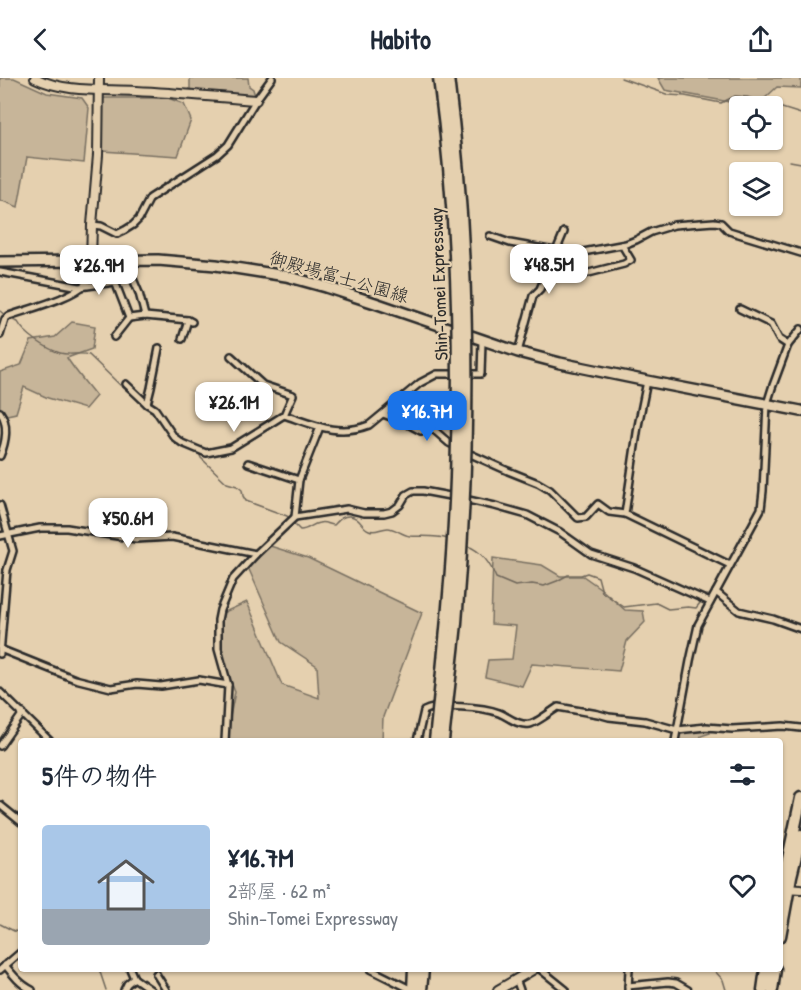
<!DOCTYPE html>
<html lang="ja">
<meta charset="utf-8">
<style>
body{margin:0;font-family:"Patrick Hand","Klee One",sans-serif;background:#f6f6f7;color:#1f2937;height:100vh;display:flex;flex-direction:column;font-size:22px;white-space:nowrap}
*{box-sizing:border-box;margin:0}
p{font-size:20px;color:#747a83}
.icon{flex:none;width:33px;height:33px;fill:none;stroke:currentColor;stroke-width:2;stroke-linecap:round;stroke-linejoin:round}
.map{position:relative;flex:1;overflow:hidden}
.sheet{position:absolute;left:18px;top:660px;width:765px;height:234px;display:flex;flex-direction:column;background:#fff;border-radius:6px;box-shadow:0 2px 4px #0004}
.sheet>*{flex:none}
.tools{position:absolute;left:729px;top:18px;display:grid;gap:12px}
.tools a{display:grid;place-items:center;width:54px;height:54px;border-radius:6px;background:#fff;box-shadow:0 2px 4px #0004;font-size:30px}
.price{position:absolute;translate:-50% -51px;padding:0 14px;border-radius:12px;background:#fff;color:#222;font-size:20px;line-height:39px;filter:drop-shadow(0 2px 3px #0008)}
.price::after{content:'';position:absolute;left:50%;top:36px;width:18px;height:14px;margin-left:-9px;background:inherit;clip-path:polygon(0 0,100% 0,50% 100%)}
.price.selected{background:#1a73e8;color:#fff}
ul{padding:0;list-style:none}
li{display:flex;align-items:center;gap:18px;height:150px;padding:0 24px}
li span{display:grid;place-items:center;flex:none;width:168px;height:120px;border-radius:6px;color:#555}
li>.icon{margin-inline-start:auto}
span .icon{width:72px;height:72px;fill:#fffc;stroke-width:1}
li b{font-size:26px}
h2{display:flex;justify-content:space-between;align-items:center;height:72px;padding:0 24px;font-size:26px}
header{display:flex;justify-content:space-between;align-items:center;height:78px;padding:0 24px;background:#fff;font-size:27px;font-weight:800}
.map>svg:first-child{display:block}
.green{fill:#c7b599;stroke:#797062;stroke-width:1.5}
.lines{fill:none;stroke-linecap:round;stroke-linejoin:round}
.stream{stroke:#6e665a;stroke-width:1.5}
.street-casing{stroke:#2b2b2b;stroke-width:10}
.secondary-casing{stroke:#2b2b2b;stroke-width:12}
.primary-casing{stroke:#2b2b2b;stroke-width:14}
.highway-casing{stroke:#2b2b2b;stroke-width:15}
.street{stroke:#e5d0af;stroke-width:5}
.secondary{stroke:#e5d0af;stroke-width:8}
.primary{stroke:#e5d0af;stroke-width:9}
.highway{stroke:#e5d0af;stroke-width:10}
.highway-bridge-casing{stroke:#2b2b2b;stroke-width:15;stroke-linecap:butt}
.highway-bridge{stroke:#e5d0af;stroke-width:10}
.labels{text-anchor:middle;stroke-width:4.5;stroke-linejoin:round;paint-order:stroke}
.street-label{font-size:18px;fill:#2b2b2b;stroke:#e5d0af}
</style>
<header><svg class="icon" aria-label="back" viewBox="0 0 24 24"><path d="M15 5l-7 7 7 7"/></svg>Habito<svg class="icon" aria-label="share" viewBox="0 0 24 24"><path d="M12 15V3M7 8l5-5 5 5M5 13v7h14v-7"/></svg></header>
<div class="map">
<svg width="801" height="912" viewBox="0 0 801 912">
<rect width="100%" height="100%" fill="#e5d0af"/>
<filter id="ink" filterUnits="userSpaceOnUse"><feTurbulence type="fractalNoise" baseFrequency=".0167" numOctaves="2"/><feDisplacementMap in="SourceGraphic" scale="12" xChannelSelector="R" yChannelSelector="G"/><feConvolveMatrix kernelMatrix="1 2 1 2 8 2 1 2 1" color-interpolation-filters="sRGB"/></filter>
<g filter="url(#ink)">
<g class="green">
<path d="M 0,0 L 14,0 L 47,15 L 82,20 L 89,30 L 84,85 L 27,79 L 18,129 L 0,122 Z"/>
<path d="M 190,0 L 248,0 L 249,8 L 253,11 L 255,18 L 190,13 Z"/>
<path d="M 658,0 L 801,0 L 801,10 L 777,9 L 763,22 L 740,26 L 665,12 Z"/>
<path d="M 103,20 L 168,20 L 184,26 L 191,42 L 178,78 L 102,73 Z"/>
<path d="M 72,244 L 95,248 L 92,271 L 67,280 C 76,294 86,305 96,318 L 85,331 L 48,320 L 24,309 L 16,335 L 7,337 L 0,337 L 0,294 L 21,287 L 31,263 L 55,259 Z"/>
<path d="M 267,467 L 308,480 L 422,535 L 383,639 L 382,663 L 225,663 L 235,614 L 220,576 L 220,536 L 247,524 L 282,607 L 319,620 L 317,588 L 281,564 L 247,487 Z"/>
<path d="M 493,480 L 542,487 L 560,498 L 583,498 L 600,510 L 625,532 L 643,533 L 645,544 L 627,563 L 619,593 L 532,586 L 522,608 L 485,599 L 488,582 L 512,581 L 516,548 L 491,546 Z"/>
<path d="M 708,651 L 710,655 L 701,658 L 700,663 L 678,663 L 680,654 Z"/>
</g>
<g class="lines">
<g class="stream">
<path d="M 621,0 L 669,17 L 685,18 L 721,25 L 735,18 L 747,19 L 801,36"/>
<path d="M 790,83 L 801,85"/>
<path d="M 0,233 L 6,238"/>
<path d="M 10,241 L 18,244 C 24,256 47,271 60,275 C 69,278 80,274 89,277 L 121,308 L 146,328"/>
<path d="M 199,375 L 201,380 L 227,405 L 237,408 L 242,412 L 243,418 L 246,423 L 287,438 L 290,441"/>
<path d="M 293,445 L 300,452 C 308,452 312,446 319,445 C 325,443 328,447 334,447 C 339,442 343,437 350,438 C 360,439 361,449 369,452 C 375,455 381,450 388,450 C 395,450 402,457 410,458 C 423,459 435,457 448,461"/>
<path d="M 467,468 C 481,472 491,487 496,500 L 515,508 L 532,506 L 544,508 L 557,503 L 568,497 L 581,497 L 587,495 L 598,499 L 602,514 L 624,529 L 656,525 L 668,531 L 688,529 L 696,530 L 700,525"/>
<path d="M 705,517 L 708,517"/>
<path d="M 720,522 L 740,538 L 772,544 L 801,555"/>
<path d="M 0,846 L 14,853 L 21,854"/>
<path d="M 99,891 L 106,912"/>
<path d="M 713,891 L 723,902 L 726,912"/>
</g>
<defs>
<g id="street">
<path d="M 92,147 L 101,148 L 117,156 L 125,152 L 133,147 L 139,141 L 150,120 L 217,77 L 228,67 L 256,22 L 272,0"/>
<path d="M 490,158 L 510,165 L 555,173 L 583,174 L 626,166 L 636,162 L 651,154 L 674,147 L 714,144 L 721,145 L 729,153 L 801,175"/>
<path d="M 125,182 L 139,215 L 145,238"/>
<path d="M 107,183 L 129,240 L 114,259"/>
<path d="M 547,192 L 581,197 L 624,186 L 631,182 L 622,167"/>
<path d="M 0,194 L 80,209 L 115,204"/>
<path d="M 740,231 L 771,246 L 779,261 L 788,267"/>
<path d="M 129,240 L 145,238 L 188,242 L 192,244"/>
<path d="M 0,257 L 5,241 L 9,238 C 28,231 73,220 86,205 C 91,199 90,190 91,183"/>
<path d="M 182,261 L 188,242"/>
<path d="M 159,270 L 151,310 L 147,326 L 155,331 L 174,359 L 182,365 L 206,375 L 231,370 L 284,337 C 314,347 338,359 369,347 L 420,305 L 437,296 L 481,296 L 482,263"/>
<path d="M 518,274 L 533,218 L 540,211 L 564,154"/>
<path d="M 231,278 L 263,307 L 293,317 L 284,337"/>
<path d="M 647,303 L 638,348 L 625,436 L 730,487"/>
<path d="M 126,306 L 147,326"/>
<path d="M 0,334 C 9,346 6,364 0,378"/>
<path d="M 383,336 L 404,344 L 421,353 L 433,351 L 449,365 L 458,370"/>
<path d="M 466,374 L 508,393 L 538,405 L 550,412 L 578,440 L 586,439 L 598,426 L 609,434 L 625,436"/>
<path d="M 248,385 L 299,402"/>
<path d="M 464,421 L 495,428 L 527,437 L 560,454 L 591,476 L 634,490 L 710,524"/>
<path d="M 0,427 L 13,473 L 7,492 L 0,576"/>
<path d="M 295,439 L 299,402 L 320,349"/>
<path d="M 0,458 L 40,450 L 67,450 L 136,461 L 172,459 L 256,476"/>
<path d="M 716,514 L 739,533 L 773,541 L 801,551"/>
<path d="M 0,571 L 75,601 L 111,610 L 137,606 L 161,608 L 199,602 L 228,607"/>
<path d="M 0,614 L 50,663"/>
<path d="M 225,663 L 228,607 L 218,571 L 218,542 L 220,532 L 233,501 L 256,476 L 295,439 L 347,431 L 364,435 L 384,435 L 392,433 L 400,427 L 406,417 L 413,413 L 423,413 L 455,419"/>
<path d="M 417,663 L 424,633 C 438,625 484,629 499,635 C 509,639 518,648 530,646 C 536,645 552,633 558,629 L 598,636 L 609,639 L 645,643 L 677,652 L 706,649 L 732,651 L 783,648 L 801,650"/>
<path d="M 675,663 L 690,583 L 698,547 L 761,431 L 763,413 L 767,326 L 772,310 L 788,267 L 801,251"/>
<path d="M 0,668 L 23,635"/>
<path d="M 0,727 L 21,744"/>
<path d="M 5,887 C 13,897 21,907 32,912"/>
<path d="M 130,891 L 134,900 L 151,912"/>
<path d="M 370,891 L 412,912"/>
<path d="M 540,891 L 566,912"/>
<path d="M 0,892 L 21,874"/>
<path d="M 156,896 L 166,912"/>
<path d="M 516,901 L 520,912"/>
<path d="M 628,908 L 668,904 L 676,905 L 688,912"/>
<path d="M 124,912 L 127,906 L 134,900"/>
<path d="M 628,912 L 629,891"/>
</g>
<g id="secondary">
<path d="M 35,0 C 65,15 103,11 136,13 C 176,15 216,19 256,22"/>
<path d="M 91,183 L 92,147 L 98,77 L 99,0"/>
<path d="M 785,810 L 801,811"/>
<path d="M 498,912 L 534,891"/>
</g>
<path id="primary" d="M 0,184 L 158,182 L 216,187 L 286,198 L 326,209 L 375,225 L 518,274 L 560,285 L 647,303 L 801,333"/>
<g id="highway">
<path d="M 780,818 L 801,720"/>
<path d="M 780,858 L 791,798 L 801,757"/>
<path d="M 413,912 L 414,891"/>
<path d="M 421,912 L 423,891"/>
<path d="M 763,912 L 766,891"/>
<path d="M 772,912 L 775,891"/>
</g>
</defs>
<use href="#street" class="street-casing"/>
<use href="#secondary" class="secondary-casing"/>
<use href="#primary" class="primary-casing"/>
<use href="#highway" class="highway-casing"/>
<use href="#street" class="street"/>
<use href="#secondary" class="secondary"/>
<use href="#primary" class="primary"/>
<use href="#highway" class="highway"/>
<defs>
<g id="highway-bridge">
<path d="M 435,663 C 444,575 453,488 456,400 C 461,266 457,133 439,0"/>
<path d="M 443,663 C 447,624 452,585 456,545 C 471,364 471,181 448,0"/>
</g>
</defs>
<use href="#highway-bridge" class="highway-bridge-casing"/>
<use href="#highway-bridge" class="highway-bridge"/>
</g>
</g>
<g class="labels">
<g class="street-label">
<text transform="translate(339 199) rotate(16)" y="6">御殿場富士公園線</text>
<text transform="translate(439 206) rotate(-92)" y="6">Shin-Tomei Expressway</text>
</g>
</g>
</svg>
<div class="tools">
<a><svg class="icon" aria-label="locate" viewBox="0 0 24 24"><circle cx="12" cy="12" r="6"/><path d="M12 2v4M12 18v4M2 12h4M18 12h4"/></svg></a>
<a><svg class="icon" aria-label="layers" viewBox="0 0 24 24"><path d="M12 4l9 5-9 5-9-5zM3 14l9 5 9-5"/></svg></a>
</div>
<b class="price" style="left:549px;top:217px">¥48.5M</b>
<b class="price" style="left:99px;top:218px">¥26.9M</b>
<b class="price" style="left:234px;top:355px">¥26.1M</b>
<b class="price selected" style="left:427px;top:364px">¥16.7M</b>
<b class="price" style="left:128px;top:471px">¥50.6M</b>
<section class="sheet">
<h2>5件の物件<svg class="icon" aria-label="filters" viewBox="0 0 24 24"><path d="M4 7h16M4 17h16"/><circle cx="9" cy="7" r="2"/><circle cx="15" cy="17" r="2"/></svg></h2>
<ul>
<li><span style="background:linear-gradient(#a9c7e8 70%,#9aa5b1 0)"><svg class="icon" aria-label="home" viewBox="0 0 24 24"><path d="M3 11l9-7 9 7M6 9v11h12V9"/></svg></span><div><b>¥16.7M</b><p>2部屋 · 62 m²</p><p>Shin-Tomei Expressway</p></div><svg class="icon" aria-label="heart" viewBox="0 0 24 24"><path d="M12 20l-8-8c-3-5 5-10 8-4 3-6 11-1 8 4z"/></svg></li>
</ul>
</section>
</div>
